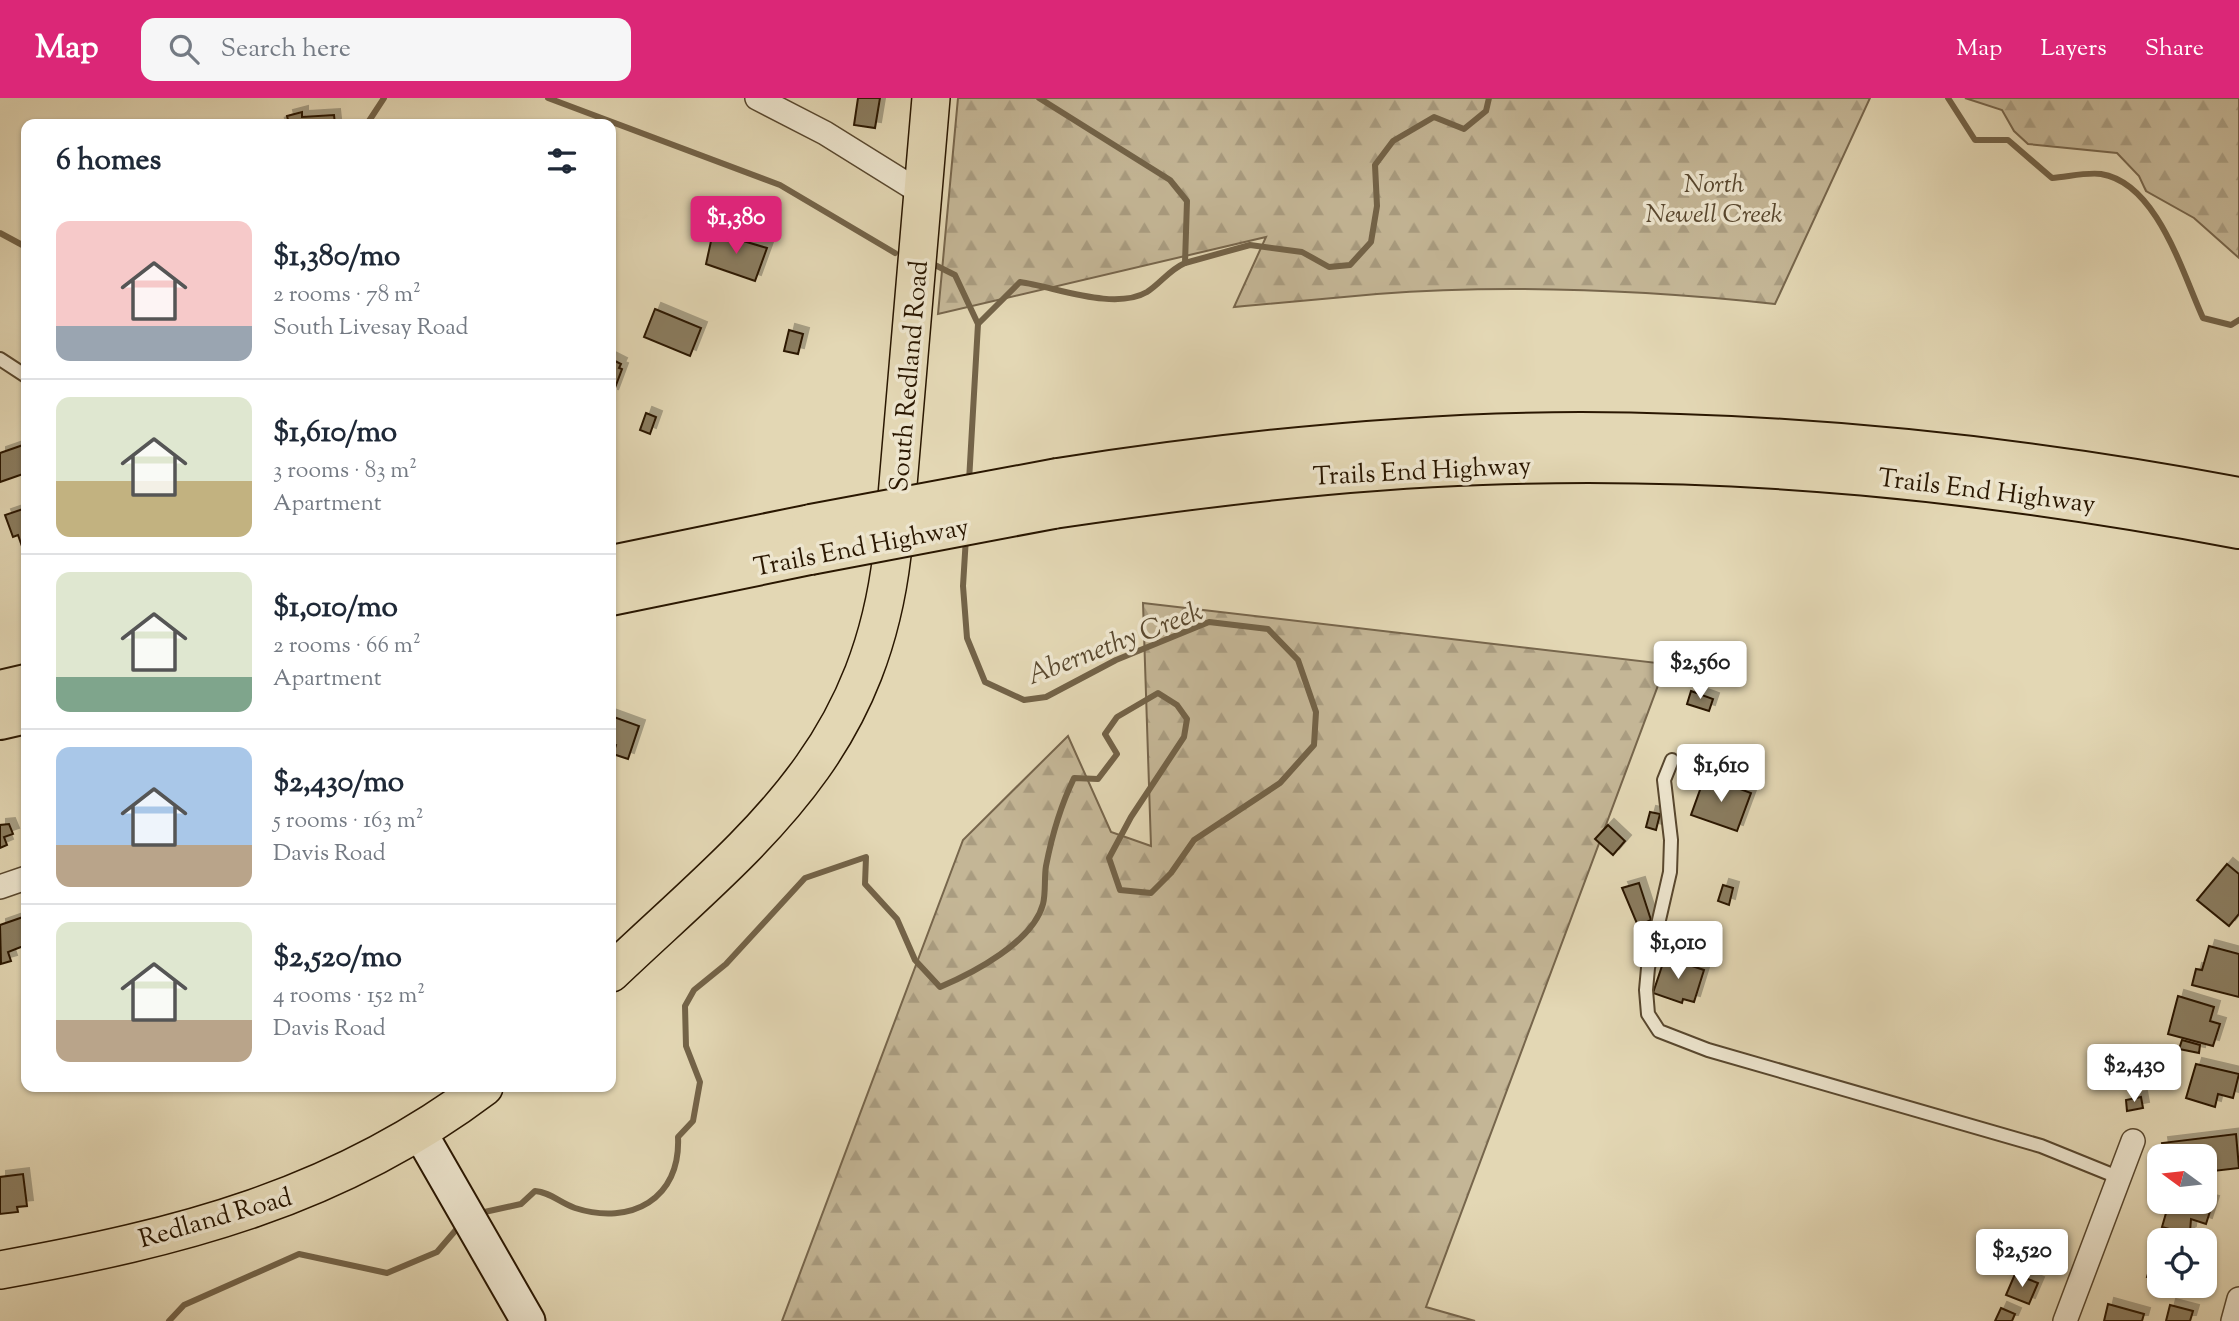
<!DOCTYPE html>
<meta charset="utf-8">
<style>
body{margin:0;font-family:"Sorts Mill Goudy",serif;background:#f6f6f7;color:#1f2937;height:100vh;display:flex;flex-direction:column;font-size:26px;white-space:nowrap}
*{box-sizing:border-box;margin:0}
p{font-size:23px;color:#747a83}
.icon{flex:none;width:38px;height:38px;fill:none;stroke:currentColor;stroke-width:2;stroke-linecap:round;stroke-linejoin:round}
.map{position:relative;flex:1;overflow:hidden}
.drawer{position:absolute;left:21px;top:21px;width:595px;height:973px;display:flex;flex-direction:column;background:#fff;border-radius:14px;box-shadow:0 2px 5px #0004}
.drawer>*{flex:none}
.needle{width:46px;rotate:285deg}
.controls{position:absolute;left:2147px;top:1046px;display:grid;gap:14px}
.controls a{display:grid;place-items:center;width:70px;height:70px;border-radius:14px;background:#fff;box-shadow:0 2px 5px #0004;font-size:35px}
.price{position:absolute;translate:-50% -60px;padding:0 16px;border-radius:7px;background:#fff;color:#222;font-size:23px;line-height:46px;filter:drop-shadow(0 2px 4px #0008)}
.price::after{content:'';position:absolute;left:50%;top:42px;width:21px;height:16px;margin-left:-10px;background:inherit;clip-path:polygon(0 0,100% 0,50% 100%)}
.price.on{background:#db2777;color:#fff}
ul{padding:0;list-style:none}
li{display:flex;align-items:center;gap:21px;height:175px;padding:0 35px}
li+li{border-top:2px solid #e0e1e3}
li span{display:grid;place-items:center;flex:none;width:196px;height:140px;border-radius:14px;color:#555}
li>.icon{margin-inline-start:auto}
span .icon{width:84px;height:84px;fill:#fffc;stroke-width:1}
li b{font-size:30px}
h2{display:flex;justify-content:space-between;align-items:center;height:84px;padding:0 35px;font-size:30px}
header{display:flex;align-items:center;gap:42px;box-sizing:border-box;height:98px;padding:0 35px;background:#db2777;color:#fff}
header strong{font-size:33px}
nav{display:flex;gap:38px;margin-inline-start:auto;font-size:24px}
.search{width:490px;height:63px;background:#f6f6f7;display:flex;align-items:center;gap:18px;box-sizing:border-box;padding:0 24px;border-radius:14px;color:#747a83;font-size:26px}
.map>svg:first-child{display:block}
.forest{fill:url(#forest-firs);stroke:#77664c;stroke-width:2}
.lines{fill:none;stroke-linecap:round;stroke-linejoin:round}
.stream{stroke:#736348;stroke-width:6}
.building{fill:#8a7b5e;stroke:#2a1701;stroke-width:2;filter:url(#shadow)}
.lane-casing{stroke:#58472e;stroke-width:16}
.street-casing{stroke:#58472e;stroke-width:26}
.secondary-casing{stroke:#2a1701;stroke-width:37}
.primary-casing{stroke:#2a1701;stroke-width:40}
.highway-casing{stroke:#2a1701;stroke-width:42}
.lane{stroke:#ede5ce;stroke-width:12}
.street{stroke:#ede5ce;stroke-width:23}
.secondary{stroke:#ede5ce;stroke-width:33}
.primary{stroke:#e3d7b4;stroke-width:37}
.highway{stroke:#e3d7b4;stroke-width:38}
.highway-bridge-casing{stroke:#2a1701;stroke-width:42;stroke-linecap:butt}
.highway-bridge{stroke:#e3d7b4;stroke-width:38}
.labels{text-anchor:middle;stroke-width:7;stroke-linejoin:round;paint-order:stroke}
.park-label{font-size:26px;font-style:italic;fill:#58472e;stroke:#ede5ce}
.street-label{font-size:26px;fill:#2a1701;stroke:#ede5ce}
.water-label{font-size:28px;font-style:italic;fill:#5b4a30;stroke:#ede5ce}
</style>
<header>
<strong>Map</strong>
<div class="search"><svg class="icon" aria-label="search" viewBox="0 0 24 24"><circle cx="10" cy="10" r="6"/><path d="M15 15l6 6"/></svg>Search here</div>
<nav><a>Map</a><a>Layers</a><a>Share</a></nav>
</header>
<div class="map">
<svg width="2239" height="1223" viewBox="0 0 2239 1223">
<defs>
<pattern id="forest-firs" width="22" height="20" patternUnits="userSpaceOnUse" patternTransform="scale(1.75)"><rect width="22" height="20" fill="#c4b696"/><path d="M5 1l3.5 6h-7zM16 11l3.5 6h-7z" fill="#a99c80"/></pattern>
<filter id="shadow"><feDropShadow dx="6" dy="-6" stdDeviation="0" flood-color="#0004"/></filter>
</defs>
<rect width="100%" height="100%" fill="#e3d7b4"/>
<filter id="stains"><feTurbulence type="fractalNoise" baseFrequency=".00286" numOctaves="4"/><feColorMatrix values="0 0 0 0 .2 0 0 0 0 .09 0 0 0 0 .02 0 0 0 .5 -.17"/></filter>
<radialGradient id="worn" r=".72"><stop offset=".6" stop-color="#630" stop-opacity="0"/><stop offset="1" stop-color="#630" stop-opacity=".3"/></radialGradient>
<g class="forest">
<path d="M 958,0 L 1870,0 L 1775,206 C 1644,192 1509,186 1377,196 C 1330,200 1282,205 1234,209 L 1266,139 L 938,216 Z"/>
<path d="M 1965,0 L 2239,0 L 2239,160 L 2194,120 L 2146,93 L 2139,78 L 2117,55 L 2028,46 L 2014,33 L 2002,12 Z"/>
<path d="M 1143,505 L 1666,566 L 1426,1209 L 1475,1223 L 782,1223 L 963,742 L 1068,638 L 1111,734 L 1151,748 Z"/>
</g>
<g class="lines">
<g class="stream">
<path d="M 548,0 L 780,87 L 895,155"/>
<path d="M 1948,0 L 1975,42 L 2008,42 L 2052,80 C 2067,79 2086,74 2101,76 C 2157,85 2182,174 2203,220 L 2231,227 L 2239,222"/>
<path d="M 367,26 L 384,0"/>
<path d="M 0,135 L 26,149"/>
<path d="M 1185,165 L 1250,147 L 1302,154 L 1329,169 L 1350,167 L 1371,144 L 1377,108 L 1375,67 L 1393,43 L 1434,19 L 1464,31 L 1486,13 L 1489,0"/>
<path d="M 935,167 L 955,177 L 978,226"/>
<path d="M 969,383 L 978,226 L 1020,184 C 1056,189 1114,213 1147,194 C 1161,185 1169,172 1185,165 L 1187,103 L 1170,82 L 1039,0"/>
<path d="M 480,1115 L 521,1106 L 535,1093 C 550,1094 560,1105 575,1110 C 631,1128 681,1101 678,1039 L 693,1023 L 700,984 L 686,948 L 685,908 L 694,892 L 726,866 L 805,780 L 866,759 L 865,786 L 897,821 L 915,862 L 940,889 C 973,875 1033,844 1043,806 C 1046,794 1044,780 1046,768 C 1052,737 1060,709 1074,680 L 1098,681 L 1117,656 L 1105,636 L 1117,619 L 1158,595 L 1177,607 L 1187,621 L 1184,639 L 1131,719 L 1109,760 L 1120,792 L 1151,795 L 1171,775 L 1194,742 L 1280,685 L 1314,647 L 1316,614 L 1298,562 L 1268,531 L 1209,524 L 1116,562 L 1046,599 L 1024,602 L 985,584 L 967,540 L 963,488 L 966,439"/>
<path d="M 169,1223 L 184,1207 L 299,1156 L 387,1175 L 437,1154 L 461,1126"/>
</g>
</g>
<g class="building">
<path d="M 858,0 L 880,0 L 875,30 L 854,27 Z"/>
<path d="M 302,14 L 302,19 L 334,17 L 335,26 L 278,26 L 288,22 L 287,18 Z"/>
<path d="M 713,134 L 767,150 L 755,183 L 706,166 Z"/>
<path d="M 655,211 L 701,230 L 690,258 L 644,239 Z"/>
<path d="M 789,232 L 803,236 L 798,256 L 784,253 Z"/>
<path d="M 611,261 L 621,266 L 619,270 L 622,271 L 612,298 Z"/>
<path d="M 646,315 L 656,319 L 650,336 L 640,332 Z"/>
<path d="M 26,346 L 26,375 L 0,384 L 0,355 Z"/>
<path d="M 26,410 L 26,460 L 18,437 L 13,439 L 5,417 Z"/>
<path d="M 1691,593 L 1713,601 L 1709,613 L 1687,606 Z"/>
<path d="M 611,618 L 639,628 L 628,661 L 613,656 L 616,647 L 611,645 Z"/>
<path d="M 1705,678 L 1751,695 L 1737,733 L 1691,717 Z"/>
<path d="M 1650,714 L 1660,716 L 1656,732 L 1646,729 Z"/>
<path d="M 9,726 L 13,736 L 4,739 L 7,747 L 0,750 L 0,727 Z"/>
<path d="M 1608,727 L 1625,743 L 1613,757 L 1595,741 Z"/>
<path d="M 2227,766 L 2239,776 L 2239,816 L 2229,828 L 2197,802 Z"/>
<path d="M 1639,785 L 1651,822 L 1638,828 L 1622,790 Z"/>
<path d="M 1723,787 L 1733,790 L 1729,807 L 1718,803 Z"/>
<path d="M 26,818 L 26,847 L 8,854 L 11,863 L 1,866 L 0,827 Z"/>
<path d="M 2209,848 L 2239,856 L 2239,899 L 2192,887 L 2196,871 L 2202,872 Z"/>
<path d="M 1665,859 L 1704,872 L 1694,904 L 1683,901 L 1682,905 L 1653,895 Z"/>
<path d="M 2178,898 L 2214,909 L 2210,923 L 2220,926 L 2213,948 L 2168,936 Z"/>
<path d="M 2182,942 L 2200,947 L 2199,955 L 2179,951 Z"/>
<path d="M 2196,966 L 2239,976 L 2233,1000 L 2218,996 L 2215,1009 L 2186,1000 Z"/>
<path d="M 2141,999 L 2143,1010 L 2127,1013 L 2126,1002 Z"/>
<path d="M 2236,1036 L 2239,1070 L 2205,1074 L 2205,1059 L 2164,1059 L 2162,1045 Z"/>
<path d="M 23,1076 L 27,1108 L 17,1109 L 18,1114 L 0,1116 L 0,1079 Z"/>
<path d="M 2205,1102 L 2213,1104 L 2206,1126 L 2191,1121 L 2190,1134 L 2187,1136 L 2162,1129 L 2166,1115 L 2160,1110 L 2162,1105 Z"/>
<path d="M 2159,1140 L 2169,1143 L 2160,1143 L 2160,1182 L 2147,1179 Z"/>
<path d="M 2015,1176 L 2038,1185 L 2029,1206 L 2006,1197 Z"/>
<path d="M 2108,1206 L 2144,1216 L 2142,1223 L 2104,1223 Z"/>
<path d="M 2170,1207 L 2193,1213 L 2190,1223 L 2166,1223 Z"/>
<path d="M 2001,1210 L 2015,1216 L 2012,1223 L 1995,1223 Z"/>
</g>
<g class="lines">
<defs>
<g id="lane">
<path d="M 0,261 L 26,278"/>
<path d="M 1672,662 L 1664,682 L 1671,742 L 1670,774 L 1648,870 L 1646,892 L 1648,916 L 1659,933 L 1708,952 L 2041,1048 L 2120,1080"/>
</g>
<g id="street">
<path d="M 757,0 L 825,35 L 923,96"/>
<path d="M 0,789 L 26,780"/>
<path d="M 2065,1223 L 2133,1043"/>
<path d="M 2233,1223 L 2239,1201"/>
</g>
<path id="secondary" d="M 420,1035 L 528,1223"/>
<g id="primary">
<path d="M 611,875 C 749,744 868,660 892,457 L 931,0"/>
<path d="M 0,1172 C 179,1140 337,1100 484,989"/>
</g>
<g id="highway">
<path d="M 1058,380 C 1231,353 1405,334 1581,334 C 1802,335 2022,358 2239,399"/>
<path d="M 1053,411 C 1196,390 1338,372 1482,367 C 1737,357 1989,384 2239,431"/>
<path d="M 611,467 L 811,426"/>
<path d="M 611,498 L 810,457"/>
<path d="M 0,592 L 26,586"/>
<path d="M 0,622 L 26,616"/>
</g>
</defs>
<use href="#lane" class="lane-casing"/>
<use href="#street" class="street-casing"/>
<use href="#secondary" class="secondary-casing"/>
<use href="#primary" class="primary-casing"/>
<use href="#highway" class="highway-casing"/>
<use href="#lane" class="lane"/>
<use href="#street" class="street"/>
<use href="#secondary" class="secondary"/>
<use href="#primary" class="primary"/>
<use href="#highway" class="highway"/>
<defs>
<g id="highway-bridge">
<path d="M 811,426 L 1058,380"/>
<path d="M 810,457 L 1053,411"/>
</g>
</defs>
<use href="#highway-bridge" class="highway-bridge-casing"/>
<use href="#highway-bridge" class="highway-bridge"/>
</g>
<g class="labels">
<g class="park-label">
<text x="1714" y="94">North<tspan x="1714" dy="30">Newell Creek</tspan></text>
</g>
<g class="street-label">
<text transform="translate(908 278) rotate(-85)" y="9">South Redland Road</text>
<text transform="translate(1422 372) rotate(-3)" y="9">Trails End Highway</text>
<text transform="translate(1987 392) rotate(7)" y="9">Trails End Highway</text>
<text transform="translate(861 448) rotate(-11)" y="9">Trails End Highway</text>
<text transform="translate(215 1119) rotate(-16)" y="9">Redland Road</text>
</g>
<g class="water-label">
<text transform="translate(1114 544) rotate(-21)" y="10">Abernethy Creek</text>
</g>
</g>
<rect width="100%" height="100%" filter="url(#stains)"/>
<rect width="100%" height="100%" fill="url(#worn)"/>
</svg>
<div class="controls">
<a><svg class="needle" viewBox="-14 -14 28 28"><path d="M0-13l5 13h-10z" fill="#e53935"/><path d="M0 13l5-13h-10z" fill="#747a83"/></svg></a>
<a><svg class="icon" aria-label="locate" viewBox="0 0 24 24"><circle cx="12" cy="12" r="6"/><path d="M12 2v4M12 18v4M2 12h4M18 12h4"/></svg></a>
</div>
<b class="price on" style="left:736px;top:158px">$1,380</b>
<b class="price" style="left:1700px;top:603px">$2,560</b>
<b class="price" style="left:1721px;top:706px">$1,610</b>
<b class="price" style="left:1678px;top:883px">$1,010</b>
<b class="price" style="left:2134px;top:1006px">$2,430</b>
<b class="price" style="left:2022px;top:1191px">$2,520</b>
<section class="drawer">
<h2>6 homes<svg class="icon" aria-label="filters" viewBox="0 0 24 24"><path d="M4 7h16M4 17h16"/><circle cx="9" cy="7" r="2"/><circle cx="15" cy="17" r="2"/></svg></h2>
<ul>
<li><span style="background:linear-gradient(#f6c9c9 75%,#9aa5b1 0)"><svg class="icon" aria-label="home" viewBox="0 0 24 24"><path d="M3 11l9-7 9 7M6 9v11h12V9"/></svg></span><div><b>$1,380/mo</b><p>2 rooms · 78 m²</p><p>South Livesay Road</p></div></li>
<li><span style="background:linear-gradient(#dfe7d0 60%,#c2b280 0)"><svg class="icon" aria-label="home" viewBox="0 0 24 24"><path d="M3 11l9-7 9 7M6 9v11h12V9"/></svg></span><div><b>$1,610/mo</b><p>3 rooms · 83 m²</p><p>Apartment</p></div></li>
<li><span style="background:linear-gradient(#dfe7d0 75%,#7fa58c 0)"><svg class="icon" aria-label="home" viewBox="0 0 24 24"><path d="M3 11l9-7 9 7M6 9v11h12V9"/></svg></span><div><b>$1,010/mo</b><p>2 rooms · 66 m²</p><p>Apartment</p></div></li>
<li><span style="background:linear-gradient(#a9c7e8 70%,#b9a48a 0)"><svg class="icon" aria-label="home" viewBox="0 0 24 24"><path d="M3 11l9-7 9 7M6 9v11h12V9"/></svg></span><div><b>$2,430/mo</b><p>5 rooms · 163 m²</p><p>Davis Road</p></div></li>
<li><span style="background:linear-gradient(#dfe7d0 70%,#b9a48a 0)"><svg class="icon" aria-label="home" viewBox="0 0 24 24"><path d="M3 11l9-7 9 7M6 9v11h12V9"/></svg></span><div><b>$2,520/mo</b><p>4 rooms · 152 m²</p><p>Davis Road</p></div></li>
</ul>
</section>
</div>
